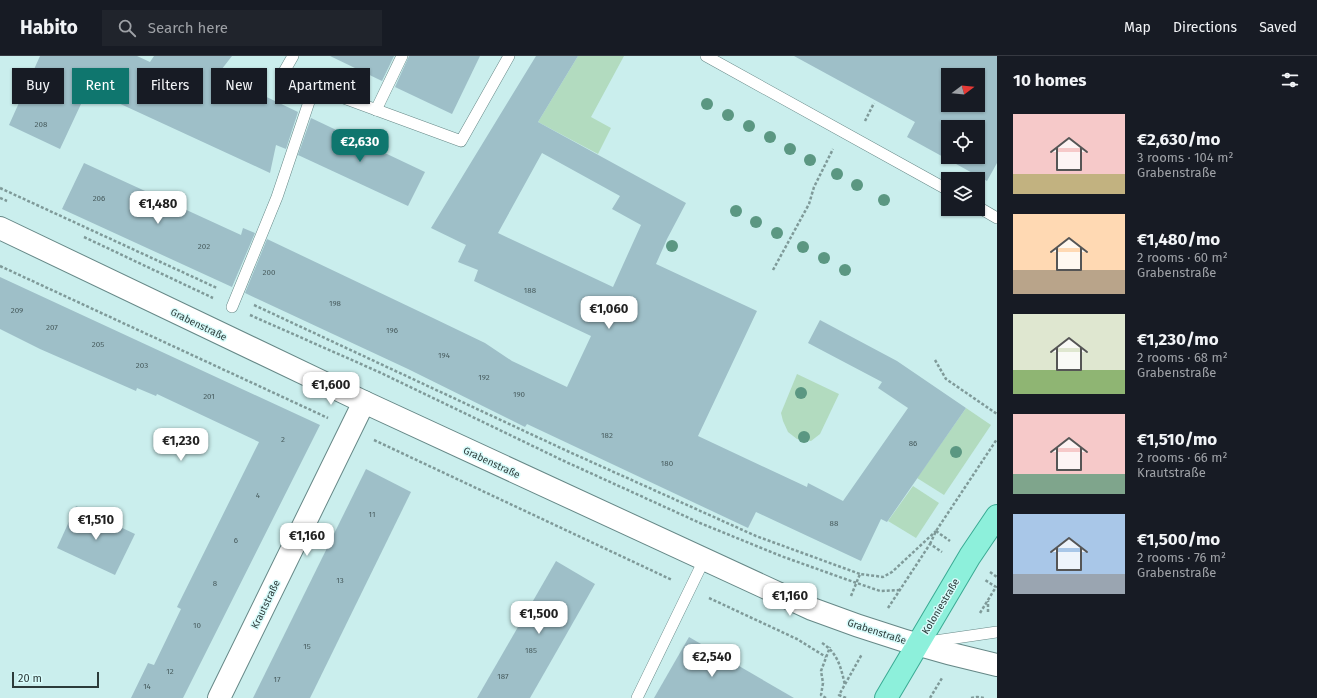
<!DOCTYPE html>
<meta charset="utf-8">
<style>
body{margin:0;font-family:"Fira Sans",sans-serif;background:#20242c;color:#f1f3f6;height:100vh;display:flex;flex-direction:column;font-size:15px;white-space:nowrap}
*{box-sizing:border-box;margin:0}
p{font-size:13px;color:#9ea1a6}
.icon{flex:none;width:22px;height:22px;fill:none;stroke:currentColor;stroke-width:2;stroke-linecap:round;stroke-linejoin:round}
.map{position:relative;flex:1;overflow:hidden}
.details{display:flex;flex-direction:column;background:#171b24;width:320px}
.details>*{flex:none}
.guide{position:absolute;left:12px;top:12px;width:380px;height:36px;display:flex;gap:8px}
.needle{width:26px;rotate:74deg}
.tools{position:absolute;left:941px;top:12px;display:grid;gap:8px}
.tools a{display:grid;place-items:center;width:44px;height:44px;border-radius:0px;background:#171b24;box-shadow:0 1px 3px #0004;font-size:20px}
.scale{position:absolute;left:12px;bottom:10px;width:87px;box-sizing:border-box;padding-left:4px;border:2px solid #2c3b3a;border-top:0;font-size:11px;line-height:14px;white-space:nowrap;color:#2c3b3a;-webkit-text-stroke:3px #d7fbfa;paint-order:stroke}
.price{position:absolute;translate:-50% -34px;padding:0 9px;border-radius:8px;background:#fff;color:#222;font-size:13px;line-height:26px;filter:drop-shadow(0 1px 2px #0008)}
.price::after{content:'';position:absolute;left:50%;top:24px;width:12px;height:9px;margin-left:-6px;background:inherit;clip-path:polygon(0 0,100% 0,50% 100%)}
.price.current{background:#0f766e;color:#fff}
ul{padding:0;list-style:none}
li{display:flex;align-items:center;gap:12px;height:100px;padding:0 16px}
li span{display:grid;place-items:center;flex:none;width:112px;height:80px;border-radius:0px;color:#555}
li>.icon{margin-inline-start:auto}
span .icon{width:48px;height:48px;fill:#fffc;stroke-width:1}
li b{font-size:17px}
h2{display:flex;justify-content:space-between;align-items:center;height:48px;padding:0 16px;font-size:17px}
.tag{padding:0 14px;border-radius:0px;background:#171b24;box-shadow:0 1px 3px #0004;font-size:14px;line-height:36px}
.tag.current{background:#0f766e;color:#fff}
header{display:flex;align-items:center;gap:24px;box-sizing:border-box;height:56px;padding:0 20px;background:#171b24;border-bottom:1px solid #363941}
header strong{font-size:19px}
nav{display:flex;gap:22px;margin-inline-start:auto;font-size:14px}
.search{width:280px;height:36px;background:#20242c;display:flex;align-items:center;gap:10px;box-sizing:border-box;padding:0 14px;border-radius:0px;color:#9ea1a6;font-size:15px}
main{display:flex;flex:1;min-height:0}
.map>svg:first-child{display:block}
.green{fill:#b2dbbf}
.building{fill:#9ebfc8;fill-rule:evenodd}
.lines{fill:none;stroke-linecap:round;stroke-linejoin:round}
.service-casing{stroke:#668887;stroke-width:12}
.minor-casing{stroke:#668887;stroke-width:24}
.primary-casing{stroke:#3aaa93;stroke-width:24}
.path{stroke:#7f9a99;stroke-width:2.5;stroke-dasharray:3 2;stroke-linecap:butt}
.service{stroke:#fff;stroke-width:11}
.minor{stroke:#fff;stroke-width:22}
.primary{stroke:#8df0db;stroke-width:22}
.tree{fill:#5b9782}
.labels{text-anchor:middle;stroke-width:3;stroke-linejoin:round;paint-order:stroke}
.number-label{font-size:8px;fill:#485c5e}
.street-label{font-size:10px;fill:#2c3b3a;stroke:#d7fbfa}
</style>
<header>
<strong>Habito</strong>
<div class="search"><svg class="icon" aria-label="search" viewBox="0 0 24 24"><circle cx="10" cy="10" r="6"/><path d="M15 15l6 6"/></svg>Search here</div>
<nav><a>Map</a><a>Directions</a><a>Saved</a></nav>
</header>
<main>
<div class="map">
<svg width="997" height="642" viewBox="0 0 997 642">
<rect width="100%" height="100%" fill="#caeeed"/>
<g class="green">
<path d="M 578,0 L 624,0 L 591,61 L 611,72 L 598,98 L 538,66 Z"/>
<path d="M 797,318 L 839,338 L 820,378 L 811,385 L 797,383 L 788,376 L 783,365 L 781,357 Z"/>
<path d="M 966,352 L 991,369 L 944,439 L 917,422 Z"/>
<path d="M 913,430 L 939,447 L 916,482 L 888,465 Z"/>
</g>
<g class="building">
<path d="M 40,0 L 137,0 L 150,6 L 154,0 L 232,0 L 218,18 L 298,56 L 286,93 L 276,89 L 270,117 L 88,33 L 60,93 L 9,69 Z"/>
<path d="M 330,0 L 394,0 L 382,25 Z"/>
<path d="M 409,0 L 480,0 L 452,58 L 395,31 Z"/>
<path d="M 536,0 L 578,0 L 538,66 L 686,147 L 667,183 L 656,208 L 757,255 L 698,380 L 807,431 L 808,427 L 843,445 L 908,352 L 878,332 L 882,326 L 808,287 L 820,264 L 897,305 L 966,352 L 887,466 L 881,463 L 861,505 L 756,456 L 748,472 L 527,368 L 525,371 L 408,313 L 245,237 L 267,183 L 433,262 L 485,287 L 512,305 L 567,331 L 591,280 L 474,225 L 478,214 L 458,206 L 466,189 L 431,172 ZM 542,97 L 620,140 L 612,153 L 641,169 L 613,231 L 498,177 Z"/>
<path d="M 794,0 L 997,0 L 997,107 L 987,125 L 907,81 L 915,66 ZM 948,19 L 978,19 L 978,49 L 948,49 ZM 948,71 L 978,71 L 978,101 L 948,101 Z"/>
<path d="M 311,62 L 425,116 L 408,150 L 298,99 Z"/>
<path d="M 84,107 L 241,179 L 243,172 L 255,177 L 232,231 L 62,153 Z"/>
<path d="M 0,221 L 320,369 L 183,642 L 131,642 L 148,607 L 154,609 L 181,553 L 177,551 L 259,386 L 157,338 L 156,340 L 137,332 L 136,335 L 40,293 L 0,273 Z"/>
<path d="M 366,413 L 411,436 L 314,634 L 310,642 L 253,642 Z"/>
<path d="M 76,450 L 135,478 L 115,519 L 57,492 Z"/>
<path d="M 556,505 L 595,528 L 566,579 L 530,642 L 477,642 Z"/>
<path d="M 689,581 L 794,642 L 654,642 Z"/>
</g>
<g class="lines">
<defs>
<g id="service">
<path d="M 293,0 L 285,14 L 314,31"/>
<path d="M 706,0 L 948,134"/>
<path d="M 376,54 L 402,0"/>
<path d="M 978,151 L 997,162"/>
<path d="M 232,251 L 277,141 L 314,31 L 461,85 L 509,0"/>
<path d="M 928,586 L 997,576"/>
<path d="M 637,642 L 704,504"/>
</g>
<g id="minor">
<path d="M 0,172 L 364,346 L 812,553 C 872,576 934,595 997,609"/>
<path d="M 219,642 L 364,346"/>
</g>
<path id="primary" d="M 886,642 L 970,500 L 997,460"/>
</defs>
<use href="#service" class="service-casing"/>
<use href="#minor" class="minor-casing"/>
<use href="#primary" class="primary-casing"/>
<g class="path">
<path d="M 865,65 L 874,47"/>
<path d="M 0,132 L 217,232"/>
<path d="M 0,142 L 7,145"/>
<path d="M 84,181 L 213,242"/>
<path d="M 0,210 L 328,362"/>
<path d="M 773,214 L 809,148 L 814,131 L 833,93"/>
<path d="M 254,249 L 565,394 L 756,480 L 860,518"/>
<path d="M 250,259 L 379,316 L 564,405 L 700,467 L 781,500 L 848,524 L 880,535 L 900,534"/>
<path d="M 935,304 L 946,323 L 997,358"/>
<path d="M 374,384 L 672,524"/>
<path d="M 936,475 L 950,485"/>
<path d="M 930,488 L 936,475 L 997,383"/>
<path d="M 990,516 L 997,521"/>
<path d="M 851,540 L 860,518 L 883,521 L 892,516 L 936,475"/>
<path d="M 709,542 L 797,583 L 826,601"/>
<path d="M 888,552 L 930,488 L 942,496"/>
<path d="M 988,556 L 988,545"/>
<path d="M 980,557 L 996,531 L 985,524"/>
<path d="M 822,587 C 838,597 841,612 845,629"/>
<path d="M 826,642 L 821,639 L 823,627 L 821,615 L 830,591"/>
<path d="M 846,642 L 839,639 L 862,598"/>
<path d="M 930,642 L 942,622"/>
<path d="M 971,642 L 977,641 L 984,642"/>
</g>
<use href="#service" class="service"/>
<use href="#minor" class="minor"/>
<use href="#primary" class="primary"/>
</g>
<g class="tree">
<circle cx="707" cy="48" r="6"/>
<circle cx="728" cy="59" r="6"/>
<circle cx="749" cy="70" r="6"/>
<circle cx="770" cy="81" r="6"/>
<circle cx="790" cy="93" r="6"/>
<circle cx="810" cy="104" r="6"/>
<circle cx="837" cy="118" r="6"/>
<circle cx="857" cy="129" r="6"/>
<circle cx="884" cy="144" r="6"/>
<circle cx="736" cy="155" r="6"/>
<circle cx="756" cy="166" r="6"/>
<circle cx="777" cy="177" r="6"/>
<circle cx="672" cy="190" r="6"/>
<circle cx="803" cy="191" r="6"/>
<circle cx="824" cy="202" r="6"/>
<circle cx="845" cy="214" r="6"/>
<circle cx="801" cy="337" r="6"/>
<circle cx="804" cy="381" r="6"/>
<circle cx="956" cy="396" r="6"/>
</g>
<g class="labels">
<g class="number-label">
<text x="41" y="71">208</text>
<text x="99" y="145">206</text>
<text x="204" y="193">202</text>
<text x="269" y="219">200</text>
<text x="530" y="237">188</text>
<text x="335" y="250">198</text>
<text x="17" y="257">209</text>
<text x="52" y="274">207</text>
<text x="392" y="277">196</text>
<text x="98" y="291">205</text>
<text x="444" y="302">194</text>
<text x="142" y="312">203</text>
<text x="484" y="324">192</text>
<text x="519" y="341">190</text>
<text x="209" y="343">201</text>
<text x="607" y="382">182</text>
<text x="283" y="386">2</text>
<text x="913" y="390">86</text>
<text x="667" y="410">180</text>
<text x="258" y="442">4</text>
<text x="372" y="461">11</text>
<text x="834" y="470">88</text>
<text x="236" y="487">6</text>
<text x="340" y="527">13</text>
<text x="215" y="530">8</text>
<text x="197" y="572">10</text>
<text x="307" y="593">15</text>
<text x="531" y="597">185</text>
<text x="170" y="618">12</text>
<text x="503" y="623">187</text>
<text x="277" y="626">17</text>
<text x="147" y="633">14</text>
</g>
<g class="street-label">
<text transform="translate(199 268) rotate(26)" y="4">Grabenstraße</text>
<text transform="translate(492 406) rotate(25)" y="4">Grabenstraße</text>
<text transform="translate(265 548) rotate(-64)" y="4">Krautstraße</text>
<text transform="translate(940 550) rotate(-59)" y="4">Koloniestraße</text>
<text transform="translate(877 575) rotate(18)" y="4">Grabenstraße</text>
</g>
</g>
</svg>
<div class="tools">
<a><svg class="needle" viewBox="-14 -14 28 28"><path d="M0-13l5 13h-10z" fill="#e53935"/><path d="M0 13l5-13h-10z" fill="#9ea1a6"/></svg></a>
<a><svg class="icon" aria-label="locate" viewBox="0 0 24 24"><circle cx="12" cy="12" r="6"/><path d="M12 2v4M12 18v4M2 12h4M18 12h4"/></svg></a>
<a><svg class="icon" aria-label="layers" viewBox="0 0 24 24"><path d="M12 4l9 5-9 5-9-5zM3 14l9 5 9-5"/></svg></a>
</div>
<div class="scale">20 m</div>
<b class="price current" style="left:360px;top:107px">€2,630</b>
<b class="price" style="left:158px;top:169px">€1,480</b>
<b class="price" style="left:609px;top:274px">€1,060</b>
<b class="price" style="left:331px;top:350px">€1,600</b>
<b class="price" style="left:181px;top:406px">€1,230</b>
<b class="price" style="left:96px;top:485px">€1,510</b>
<b class="price" style="left:307px;top:501px">€1,160</b>
<b class="price" style="left:790px;top:561px">€1,160</b>
<b class="price" style="left:539px;top:579px">€1,500</b>
<b class="price" style="left:712px;top:622px">€2,540</b>
<div class="guide">
<a class="tag">Buy</a>
<a class="tag current">Rent</a>
<a class="tag">Filters</a>
<a class="tag">New</a>
<a class="tag">Apartment</a>
</div>
</div>
<section class="details">
<h2>10 homes<svg class="icon" aria-label="filters" viewBox="0 0 24 24"><path d="M4 7h16M4 17h16"/><circle cx="9" cy="7" r="2"/><circle cx="15" cy="17" r="2"/></svg></h2>
<ul>
<li><span style="background:linear-gradient(#f6c9c9 75%,#c2b280 0)"><svg class="icon" aria-label="home" viewBox="0 0 24 24"><path d="M3 11l9-7 9 7M6 9v11h12V9"/></svg></span><div><b>€2,630/mo</b><p>3 rooms · 104 m²</p><p>Grabenstraße</p></div></li>
<li><span style="background:linear-gradient(#ffd9b3 70%,#b9a48a 0)"><svg class="icon" aria-label="home" viewBox="0 0 24 24"><path d="M3 11l9-7 9 7M6 9v11h12V9"/></svg></span><div><b>€1,480/mo</b><p>2 rooms · 60 m²</p><p>Grabenstraße</p></div></li>
<li><span style="background:linear-gradient(#dfe7d0 70%,#8fb573 0)"><svg class="icon" aria-label="home" viewBox="0 0 24 24"><path d="M3 11l9-7 9 7M6 9v11h12V9"/></svg></span><div><b>€1,230/mo</b><p>2 rooms · 68 m²</p><p>Grabenstraße</p></div></li>
<li><span style="background:linear-gradient(#f6c9c9 75%,#7fa58c 0)"><svg class="icon" aria-label="home" viewBox="0 0 24 24"><path d="M3 11l9-7 9 7M6 9v11h12V9"/></svg></span><div><b>€1,510/mo</b><p>2 rooms · 66 m²</p><p>Krautstraße</p></div></li>
<li><span style="background:linear-gradient(#a9c7e8 75%,#9aa5b1 0)"><svg class="icon" aria-label="home" viewBox="0 0 24 24"><path d="M3 11l9-7 9 7M6 9v11h12V9"/></svg></span><div><b>€1,500/mo</b><p>2 rooms · 76 m²</p><p>Grabenstraße</p></div></li>
</ul>
</section>
</main>
